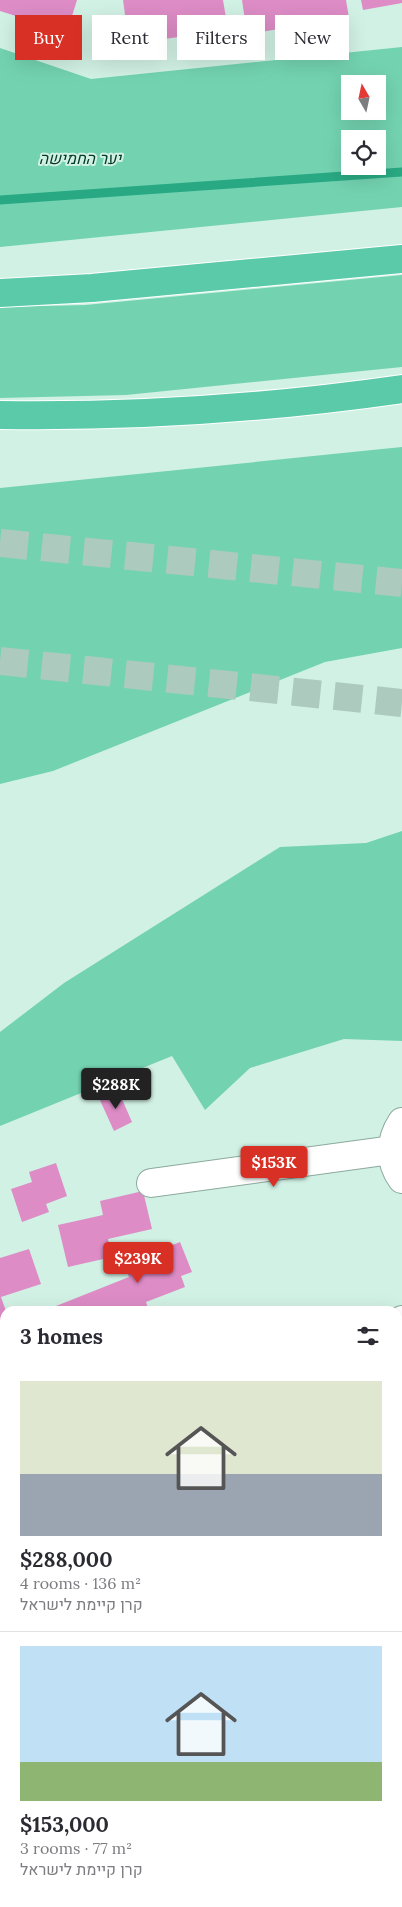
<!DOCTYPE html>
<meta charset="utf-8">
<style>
body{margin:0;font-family:Lora,Heebo,serif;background:#f7f7f7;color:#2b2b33;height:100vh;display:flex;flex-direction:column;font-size:19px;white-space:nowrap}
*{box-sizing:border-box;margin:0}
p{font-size:16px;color:#7c7c81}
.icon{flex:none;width:28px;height:28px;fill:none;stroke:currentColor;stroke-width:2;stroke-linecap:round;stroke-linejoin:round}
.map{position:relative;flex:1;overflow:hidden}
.side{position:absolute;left:0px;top:1306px;width:402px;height:601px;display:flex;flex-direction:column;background:#fff;border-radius:15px 15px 0 0;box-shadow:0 5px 20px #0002}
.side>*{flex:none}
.banner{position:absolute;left:15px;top:15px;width:372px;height:45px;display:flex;gap:10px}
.needle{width:32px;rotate:351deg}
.buttons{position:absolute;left:341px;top:75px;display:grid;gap:10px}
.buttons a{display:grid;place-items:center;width:45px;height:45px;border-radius:0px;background:#fff;box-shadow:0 5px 20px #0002;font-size:25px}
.price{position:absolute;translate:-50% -42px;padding:0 11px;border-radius:5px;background:#d93025;color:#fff;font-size:16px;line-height:32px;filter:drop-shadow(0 1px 2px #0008)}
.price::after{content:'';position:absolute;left:50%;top:30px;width:15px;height:11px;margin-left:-8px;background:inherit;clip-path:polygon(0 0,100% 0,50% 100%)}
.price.active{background:#222;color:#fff}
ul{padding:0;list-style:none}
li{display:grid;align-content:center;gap:10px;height:265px;padding:0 20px}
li+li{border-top:1px solid #e1e1e2}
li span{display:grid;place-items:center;height:155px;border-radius:0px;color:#555}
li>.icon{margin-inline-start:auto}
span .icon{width:90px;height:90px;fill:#fffc;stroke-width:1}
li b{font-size:21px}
h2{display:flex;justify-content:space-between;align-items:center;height:60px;padding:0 20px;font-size:21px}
.pill{padding:0 18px;border-radius:0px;background:#fff;box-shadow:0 5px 20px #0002;font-size:18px;line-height:45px}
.pill.active{background:#d93025;color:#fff}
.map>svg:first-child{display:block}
.green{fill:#73d3b1;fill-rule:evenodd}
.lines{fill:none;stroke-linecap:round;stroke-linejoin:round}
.stream{stroke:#29a983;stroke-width:9}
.building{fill:#dd8cc6}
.trunk-tunnel{stroke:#adcabe;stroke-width:28;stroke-dasharray:28 14;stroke-linecap:butt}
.minor-casing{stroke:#8ba99c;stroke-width:30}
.tertiary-casing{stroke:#8ba99c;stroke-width:30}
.trunk-casing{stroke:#fff;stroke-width:30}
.minor{stroke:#fff;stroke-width:28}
.tertiary{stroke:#fff;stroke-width:28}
.trunk{stroke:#5acaa8;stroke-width:28}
.labels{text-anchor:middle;stroke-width:4;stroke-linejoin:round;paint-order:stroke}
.park-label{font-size:16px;font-style:italic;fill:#033a2a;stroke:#d1f1e4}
</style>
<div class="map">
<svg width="402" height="1907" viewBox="0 0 402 1907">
<rect width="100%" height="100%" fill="#d1f1e4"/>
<g class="green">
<path d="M 402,47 L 402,207 L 0,247 L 0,48 L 91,79 ZM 350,84 L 378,84 L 378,111 L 350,111 ZM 350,139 L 378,139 L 378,166 L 350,166 Z"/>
<path d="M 402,275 L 402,367 L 126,395 L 0,398 L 0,307 L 85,305 Z"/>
<path d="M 402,447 L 402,648 L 325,662 L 53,771 L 0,784 L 0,488 Z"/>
<path d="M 402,831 L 402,1041 L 344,1039 L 250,1068 L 205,1110 L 172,1056 L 0,1126 L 0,1032 L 64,983 L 280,847 L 366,843 Z"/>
<path d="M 402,1404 L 402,1521 L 398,1506 L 398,1417 Z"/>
</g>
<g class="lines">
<path class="stream" d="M 0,200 L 402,172"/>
</g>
<g class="building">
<path d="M 0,0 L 77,0 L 67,32 L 0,11 Z"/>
<path d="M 123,0 L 223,0 L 228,30 L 129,44 Z"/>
<path d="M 242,0 L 346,0 L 349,18 L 247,34 Z"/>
<path d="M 361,0 L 402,0 L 402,3 L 363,10 Z"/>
<path d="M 118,1090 L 132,1122 L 114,1131 L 99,1098 Z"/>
<path d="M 56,1163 L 67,1196 L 46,1204 L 49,1212 L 22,1222 L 11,1189 L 32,1182 L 29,1172 Z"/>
<path d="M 143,1191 L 152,1229 L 108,1239 L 112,1257 L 68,1267 L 58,1225 L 103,1215 L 100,1201 Z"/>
<path d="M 180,1242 L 192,1272 L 181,1276 L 185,1287 L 146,1302 L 149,1311 L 58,1311 L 56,1306 L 129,1277 L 124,1264 Z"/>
<path d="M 29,1249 L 41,1284 L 1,1297 L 6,1311 L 5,1380 L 0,1382 L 0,1258 Z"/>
<path d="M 5,1413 L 5,1426 L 1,1415 Z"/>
<path d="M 0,1699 L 5,1717 L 5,1751 L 0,1752 Z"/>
<path d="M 5,1802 L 5,1819 L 0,1808 L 0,1804 Z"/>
<path d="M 402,1871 L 402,1907 L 370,1907 L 367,1902 L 398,1902 L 398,1873 Z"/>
<path d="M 138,1902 L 150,1902 L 152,1907 L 128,1907 Z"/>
</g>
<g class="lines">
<g class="trunk-tunnel">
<path d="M 0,543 L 402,583"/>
<path d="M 0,661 L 402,703"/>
</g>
<defs>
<g id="minor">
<path d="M 402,1122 C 390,1140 389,1161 402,1179"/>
<path d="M 151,1183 L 392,1150"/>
<path d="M 398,1335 L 402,1320"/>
<path d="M 398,1695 L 402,1705"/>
</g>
<g id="tertiary">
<path d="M 0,1545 L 5,1557"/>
<path d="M 200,1902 L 203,1907"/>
</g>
<g id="trunk">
<path d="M 0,293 L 92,288 L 402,259"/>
<path d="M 0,415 C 135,417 269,408 402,389"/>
</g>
</defs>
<use href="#minor" class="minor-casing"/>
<use href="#tertiary" class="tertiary-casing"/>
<use href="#trunk" class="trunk-casing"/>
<use href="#minor" class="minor"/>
<use href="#tertiary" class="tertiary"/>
<use href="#trunk" class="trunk"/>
</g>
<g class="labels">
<g class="park-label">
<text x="80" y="164">יער החמישה</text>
</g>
</g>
</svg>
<div class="buttons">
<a><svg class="needle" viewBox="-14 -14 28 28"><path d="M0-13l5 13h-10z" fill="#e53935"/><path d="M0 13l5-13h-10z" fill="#7c7c81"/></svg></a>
<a><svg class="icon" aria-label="locate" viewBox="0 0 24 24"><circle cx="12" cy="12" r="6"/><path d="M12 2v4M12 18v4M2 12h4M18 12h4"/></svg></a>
</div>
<b class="price active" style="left:116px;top:1110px">$288K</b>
<b class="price" style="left:274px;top:1188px">$153K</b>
<b class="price" style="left:138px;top:1284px">$239K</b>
<div class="banner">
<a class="pill active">Buy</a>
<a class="pill">Rent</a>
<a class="pill">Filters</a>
<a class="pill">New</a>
</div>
<section class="side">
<h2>3 homes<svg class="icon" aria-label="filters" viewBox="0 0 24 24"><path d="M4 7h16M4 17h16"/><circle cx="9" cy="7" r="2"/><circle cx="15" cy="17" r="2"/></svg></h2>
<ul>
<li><span style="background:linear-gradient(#dfe7d0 60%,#9aa5b1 0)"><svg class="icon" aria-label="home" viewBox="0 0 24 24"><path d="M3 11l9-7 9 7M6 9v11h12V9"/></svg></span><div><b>$288,000</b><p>4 rooms · 136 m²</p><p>קרן קיימת לישראל</p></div></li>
<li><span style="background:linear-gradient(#bfe0f5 75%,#8fb573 0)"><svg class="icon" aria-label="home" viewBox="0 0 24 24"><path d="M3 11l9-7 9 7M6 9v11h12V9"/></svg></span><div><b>$153,000</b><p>3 rooms · 77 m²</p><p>קרן קיימת לישראל</p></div></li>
</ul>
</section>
</div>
